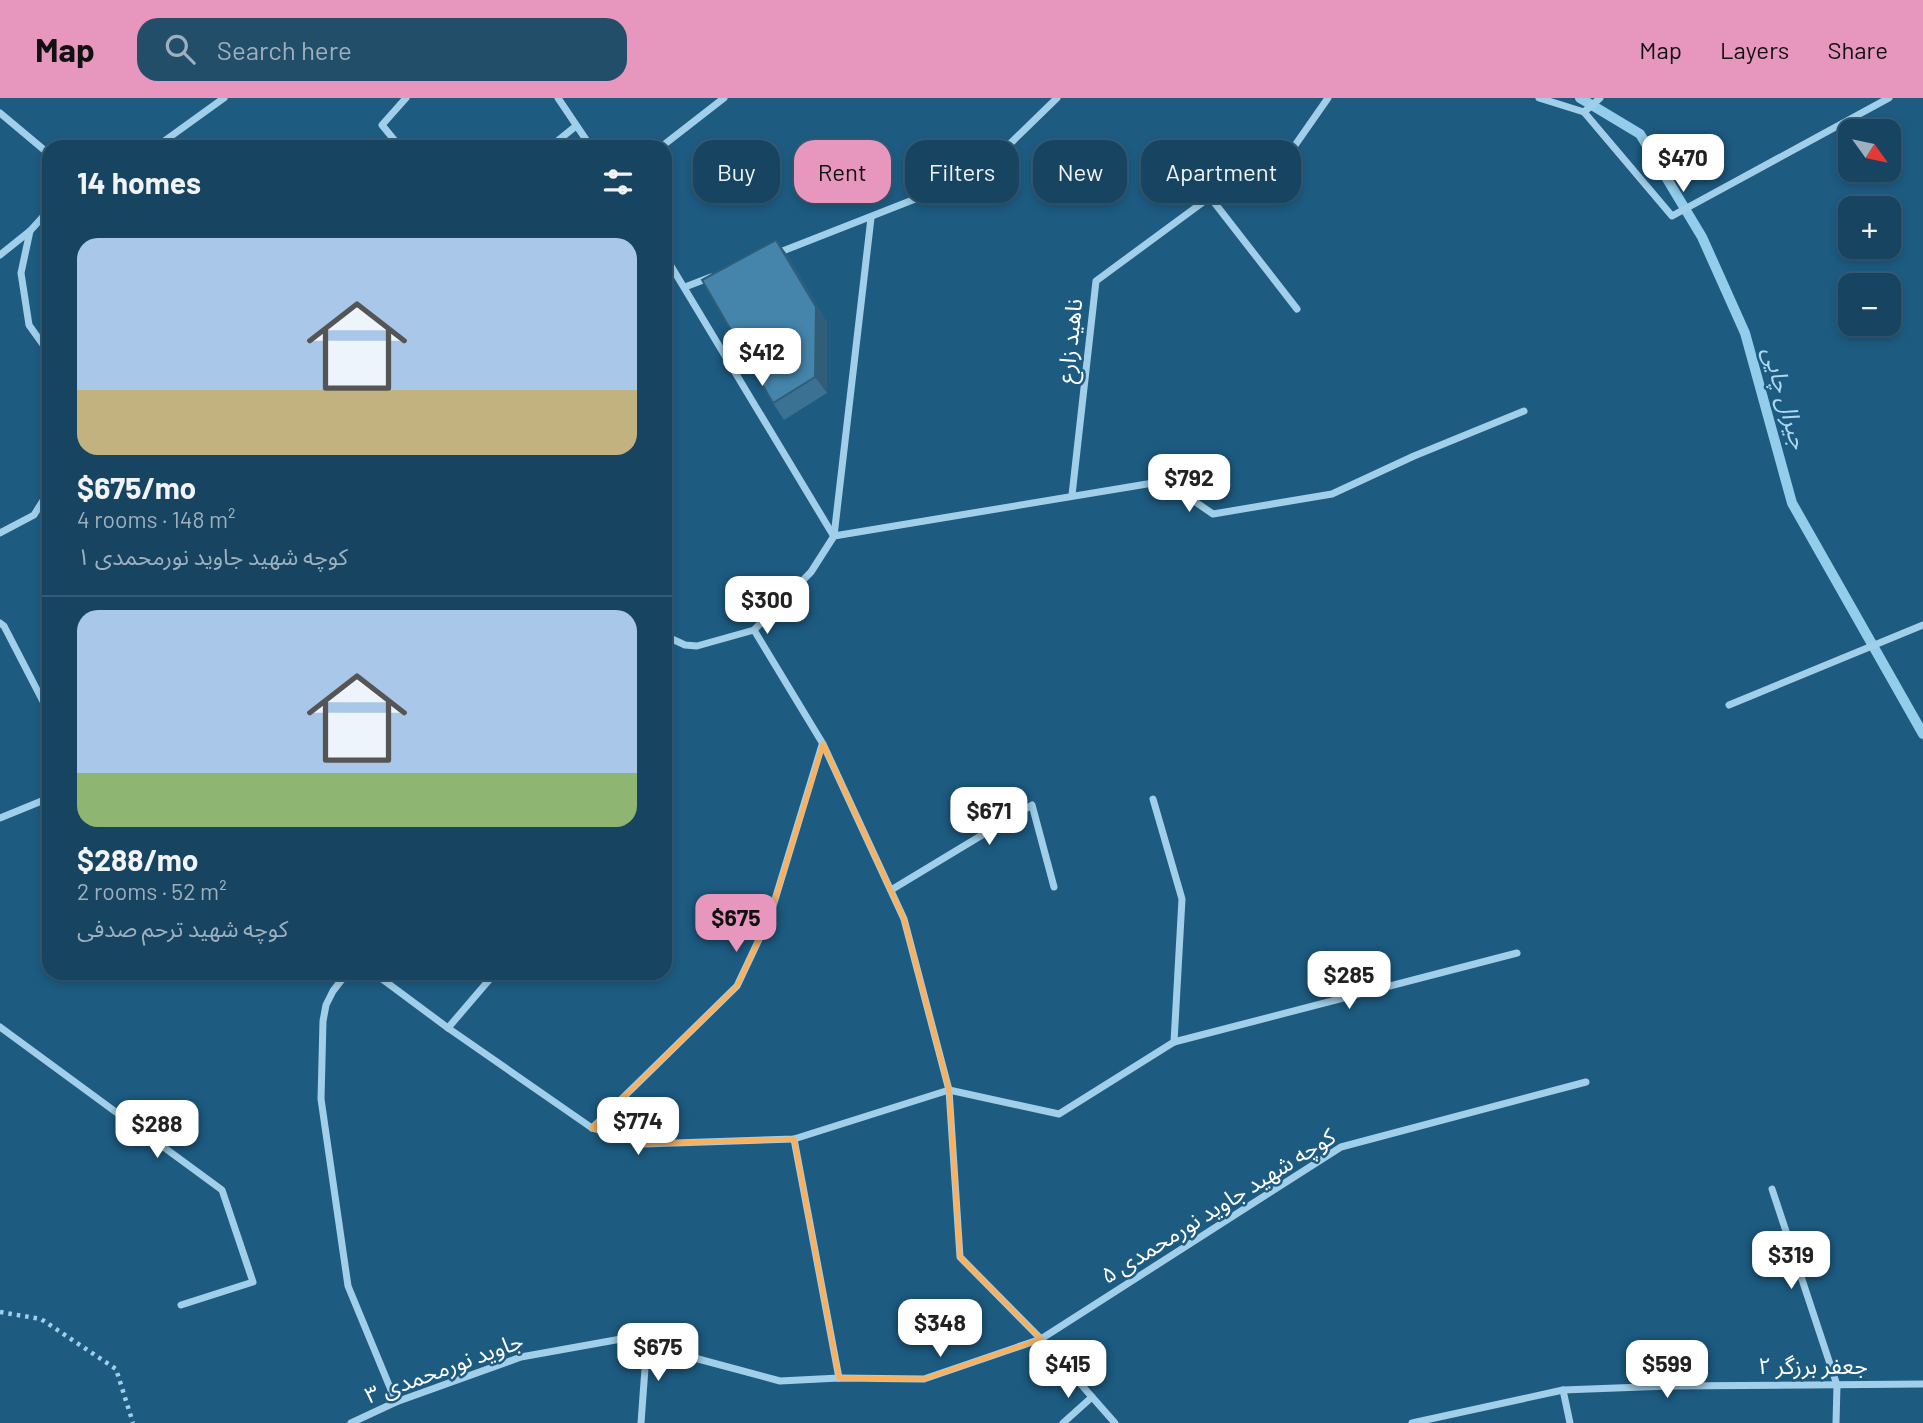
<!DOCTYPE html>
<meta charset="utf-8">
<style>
body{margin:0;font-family:Barlow,"Noto Sans Arabic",sans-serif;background:#234e6a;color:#f1f3f6;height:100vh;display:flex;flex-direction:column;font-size:26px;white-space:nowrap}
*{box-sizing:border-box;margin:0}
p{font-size:23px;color:#9eb0bd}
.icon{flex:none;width:38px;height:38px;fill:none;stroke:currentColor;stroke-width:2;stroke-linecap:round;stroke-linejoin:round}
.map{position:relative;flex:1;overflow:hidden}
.sheet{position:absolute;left:42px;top:42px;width:630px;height:840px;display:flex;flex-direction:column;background:#164461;border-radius:21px;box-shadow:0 4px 10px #0003,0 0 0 2px #355c76}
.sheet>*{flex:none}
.hud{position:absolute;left:693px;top:42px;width:665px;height:63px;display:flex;gap:14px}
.needle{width:46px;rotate:123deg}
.controls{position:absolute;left:1838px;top:21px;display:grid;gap:14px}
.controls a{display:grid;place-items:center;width:63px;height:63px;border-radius:14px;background:#164461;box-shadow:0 4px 10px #0003,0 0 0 2px #355c76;font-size:35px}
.price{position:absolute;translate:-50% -60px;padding:0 16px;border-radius:14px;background:#fff;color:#222;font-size:23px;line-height:46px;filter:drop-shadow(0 2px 4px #0008)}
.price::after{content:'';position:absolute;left:50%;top:42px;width:21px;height:16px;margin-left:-10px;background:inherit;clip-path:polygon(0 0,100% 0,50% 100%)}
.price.current{background:#e797bd;color:#111}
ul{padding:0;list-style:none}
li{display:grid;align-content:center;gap:14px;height:371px;padding:0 35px}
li+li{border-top:2px solid #355c76}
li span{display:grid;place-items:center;height:217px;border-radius:21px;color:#555}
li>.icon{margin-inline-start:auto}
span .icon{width:126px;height:126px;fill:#fffc;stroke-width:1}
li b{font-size:30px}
h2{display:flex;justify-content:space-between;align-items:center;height:84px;padding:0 35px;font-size:30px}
.tag{padding:0 24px;border-radius:21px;background:#164461;box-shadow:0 4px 10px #0003,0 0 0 2px #355c76;font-size:24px;line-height:63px}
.tag.current{background:#e797bd;color:#111}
header{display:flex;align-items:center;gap:42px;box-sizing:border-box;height:98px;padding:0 35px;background:#e797bd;color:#111}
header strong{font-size:33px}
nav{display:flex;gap:38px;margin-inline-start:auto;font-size:24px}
.search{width:490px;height:63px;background:#234e6a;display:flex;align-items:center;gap:18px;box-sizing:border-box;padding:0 24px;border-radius:21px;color:#9eb0bd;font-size:26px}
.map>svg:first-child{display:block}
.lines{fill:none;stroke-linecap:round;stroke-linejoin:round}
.stream{stroke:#94cdeb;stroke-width:10}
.path{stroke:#a1cfe9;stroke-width:4.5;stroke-dasharray:3.5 5;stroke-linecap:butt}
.street{stroke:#a1cfe9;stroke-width:7}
.wall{fill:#3b7293}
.shaded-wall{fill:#305d78}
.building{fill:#4585ab;stroke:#305d78;stroke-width:2}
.marked{fill:none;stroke:#f9b15f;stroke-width:5;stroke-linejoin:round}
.labels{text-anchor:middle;stroke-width:5;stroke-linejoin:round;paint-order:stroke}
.street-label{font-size:23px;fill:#fff;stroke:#1d5b81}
.water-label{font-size:24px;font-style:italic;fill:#add8f1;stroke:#1d5b81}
</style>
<header>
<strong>Map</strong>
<div class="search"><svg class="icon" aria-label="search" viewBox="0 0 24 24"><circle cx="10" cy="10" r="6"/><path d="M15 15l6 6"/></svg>Search here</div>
<nav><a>Map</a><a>Layers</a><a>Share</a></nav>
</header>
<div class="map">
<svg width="1923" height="1325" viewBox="0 0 1923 1325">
<rect width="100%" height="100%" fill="#1d5b81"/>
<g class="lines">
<path class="stream" d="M 1580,0 L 1640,36 L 1702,139 L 1745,235 L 1792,405 L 1923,636"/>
<path class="path" d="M 0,1214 L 41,1221 L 116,1271 L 133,1325"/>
<g class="street">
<path d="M 558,0 L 591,49"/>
<path d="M 1539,0 L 1584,14 L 1600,0"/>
<path d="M 1584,14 L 1672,118 L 1889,0"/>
<path d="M 0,15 L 49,56"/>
<path d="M 156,49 L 224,0"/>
<path d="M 400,49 L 382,27 L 406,0"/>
<path d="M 550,49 L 576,28"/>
<path d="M 661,49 L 724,0"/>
<path d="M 1210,99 L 1297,211"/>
<path d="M 30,133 L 21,175 L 29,227 L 49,255"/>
<path d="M 775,156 L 979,76 L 1057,0"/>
<path d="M 0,157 L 30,133 L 49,112"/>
<path d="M 665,158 L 833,437"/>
<path d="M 685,189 L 711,179"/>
<path d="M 1072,397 L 1096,183 L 1210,99 L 1282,66 L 1328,0"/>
<path d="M 0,435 L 34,417 L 49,393"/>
<path d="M 834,438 L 1165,383 L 1213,416 L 1332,396 L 1414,358 L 1524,313"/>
<path d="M 0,525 L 4,528 L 49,615"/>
<path d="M 754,532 L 823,646 L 904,821 L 949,992 L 960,1159 L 1041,1241 L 1115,1325"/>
<path d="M 665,533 L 672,541 L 685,547 L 697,548 L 754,532 L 811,474 L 834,438 L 871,120"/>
<path d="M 1729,607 L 1923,527"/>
<path d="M 0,720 L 49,700"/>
<path d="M 891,792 L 1032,707 L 1054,789"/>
<path d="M 347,875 L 333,893 L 326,907 L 323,923 L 321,1001 L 348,1188 L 396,1304"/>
<path d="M 374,875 L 448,930 L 592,1030 L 644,1046 L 794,1041 L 949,992 L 1059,1016 L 1174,944 L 1182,801 L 1153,701"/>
<path d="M 0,929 L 222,1092 L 253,1184 L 181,1207"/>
<path d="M 448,930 L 495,875"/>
<path d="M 1174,944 L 1517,855"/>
<path d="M 592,1030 L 737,888 L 770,818 L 822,647"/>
<path d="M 794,1041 L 839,1280"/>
<path d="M 1772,1091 L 1837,1287 L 1836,1325"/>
<path d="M 1563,1292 L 1570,1325"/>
<path d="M 351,1325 L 396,1304 L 521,1259 L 621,1241 L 647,1243 L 687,1258 L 780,1283 L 839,1280 L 924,1281 L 1041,1241 L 1341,1049 L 1586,984"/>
<path d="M 641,1325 L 647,1243"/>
<path d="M 1063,1325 L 1092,1299"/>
<path d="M 1412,1325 L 1563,1292 L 1669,1288 L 1923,1286"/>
</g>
</g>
<path class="wall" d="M 776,142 L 788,158 L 827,225 L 827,295 L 784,322 L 773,305 Z"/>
<path class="shaded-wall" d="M 776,142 L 788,158 L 827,225 L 827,295 L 815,279 Z"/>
<path class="building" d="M 776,142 L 816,209 L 815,279 L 773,305 L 702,182 Z"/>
<path class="marked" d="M 823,646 L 904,821 L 949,992 L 960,1159 L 1041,1241 L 924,1281 L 839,1280 L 794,1041 L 644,1046 L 592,1030 L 737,888 L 770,818 Z"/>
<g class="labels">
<g class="street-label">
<text transform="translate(1070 243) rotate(-84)" y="8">ناهید زارع</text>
<text transform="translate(1218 1108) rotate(-32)" y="8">کوچه شهید جاوید نورمحمدی ۵</text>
<text x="1813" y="1276">جعفر برزگر ۲</text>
<text transform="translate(444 1270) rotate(-20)" y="8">جاوید نورمحمدی ۳</text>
</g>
<g class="water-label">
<text transform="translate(1785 300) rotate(74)" y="8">جیرال چایی</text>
</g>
</g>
</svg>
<div class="controls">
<a><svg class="needle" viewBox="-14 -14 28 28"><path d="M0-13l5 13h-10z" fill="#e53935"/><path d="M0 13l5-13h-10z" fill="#9eb0bd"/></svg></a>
<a>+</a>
<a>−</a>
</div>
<b class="price" style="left:1683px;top:96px">$470</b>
<b class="price" style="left:762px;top:290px">$412</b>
<b class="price" style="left:1189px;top:416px">$792</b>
<b class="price" style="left:767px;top:538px">$300</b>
<b class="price" style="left:989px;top:749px">$671</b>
<b class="price current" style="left:736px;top:856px">$675</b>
<b class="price" style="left:1349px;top:913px">$285</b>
<b class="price" style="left:638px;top:1059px">$774</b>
<b class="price" style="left:157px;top:1062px">$288</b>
<b class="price" style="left:1791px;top:1193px">$319</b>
<b class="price" style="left:940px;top:1261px">$348</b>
<b class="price" style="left:658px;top:1285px">$675</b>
<b class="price" style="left:1068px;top:1302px">$415</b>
<b class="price" style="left:1667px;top:1302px">$599</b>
<div class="hud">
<a class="tag">Buy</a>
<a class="tag current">Rent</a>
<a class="tag">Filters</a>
<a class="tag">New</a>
<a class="tag">Apartment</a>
</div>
<section class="sheet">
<h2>14 homes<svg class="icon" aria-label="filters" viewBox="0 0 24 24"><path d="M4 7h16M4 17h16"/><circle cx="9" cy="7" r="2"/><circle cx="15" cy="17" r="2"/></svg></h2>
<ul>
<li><span style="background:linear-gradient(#a9c7e8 70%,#c2b280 0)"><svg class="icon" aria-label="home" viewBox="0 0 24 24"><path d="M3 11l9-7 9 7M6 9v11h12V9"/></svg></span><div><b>$675/mo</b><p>4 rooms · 148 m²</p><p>کوچه شهید جاوید نورمحمدی ۱</p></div></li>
<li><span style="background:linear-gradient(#a9c7e8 75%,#8fb573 0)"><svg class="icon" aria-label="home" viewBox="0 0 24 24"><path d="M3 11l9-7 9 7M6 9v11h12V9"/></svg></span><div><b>$288/mo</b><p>2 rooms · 52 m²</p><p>کوچه شهید ترحم صدفی</p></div></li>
</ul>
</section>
</div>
